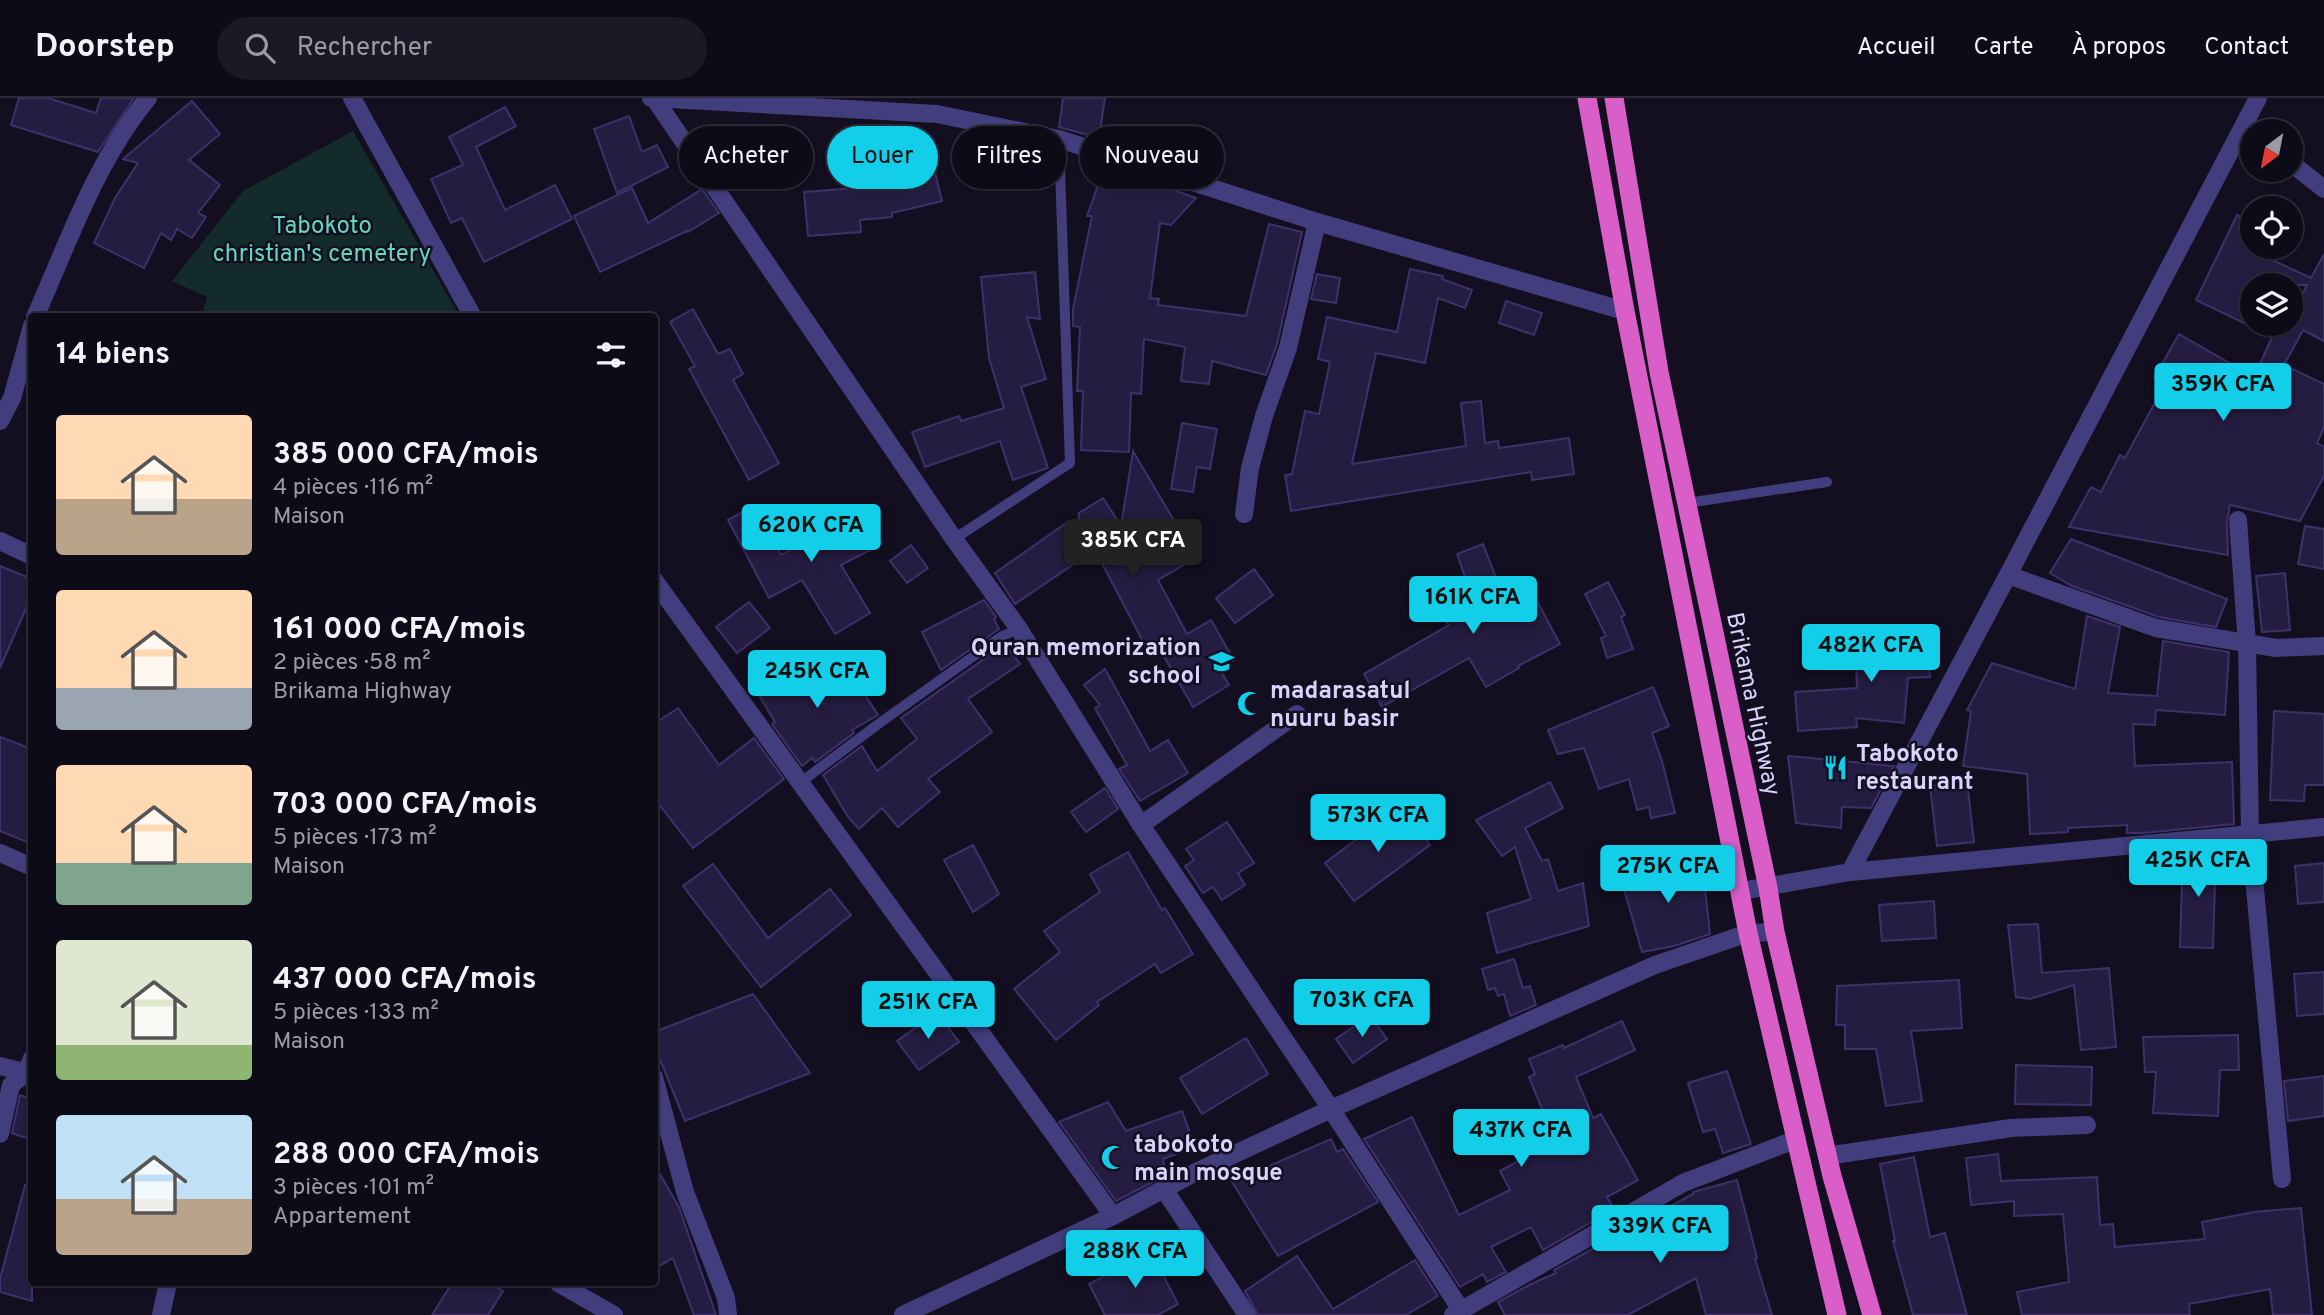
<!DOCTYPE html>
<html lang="fr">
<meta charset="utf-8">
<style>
body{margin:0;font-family:Overpass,sans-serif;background:#1c1926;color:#f1f3f6;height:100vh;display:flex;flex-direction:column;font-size:26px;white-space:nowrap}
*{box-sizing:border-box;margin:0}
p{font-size:23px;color:#9b9ba2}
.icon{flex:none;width:38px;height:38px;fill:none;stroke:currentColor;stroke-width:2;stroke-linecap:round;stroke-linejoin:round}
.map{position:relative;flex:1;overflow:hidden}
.details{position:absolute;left:28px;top:215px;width:630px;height:973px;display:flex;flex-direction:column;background:#0e0b19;border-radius:7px;box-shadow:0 2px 5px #0004,0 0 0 2px #2e2b38}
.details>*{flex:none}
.top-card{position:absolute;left:679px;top:28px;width:665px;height:63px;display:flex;gap:14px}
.needle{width:46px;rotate:212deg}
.buttons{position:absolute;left:2240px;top:21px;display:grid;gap:14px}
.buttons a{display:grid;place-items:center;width:63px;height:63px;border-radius:50%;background:#0e0b19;box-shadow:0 2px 5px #0004,0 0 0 2px #2e2b38;font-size:35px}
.price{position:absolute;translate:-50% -60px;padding:0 16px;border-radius:7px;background:#12cee8;color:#111;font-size:23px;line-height:46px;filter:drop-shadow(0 2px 4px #0008)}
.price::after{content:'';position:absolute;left:50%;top:42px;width:21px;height:16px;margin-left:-10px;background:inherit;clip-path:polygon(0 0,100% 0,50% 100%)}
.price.on{background:#222;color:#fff}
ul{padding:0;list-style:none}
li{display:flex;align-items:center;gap:21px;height:175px;padding:0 28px}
li span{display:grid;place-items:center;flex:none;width:196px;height:140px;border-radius:7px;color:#555}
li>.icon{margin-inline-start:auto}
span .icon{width:84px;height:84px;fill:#fffc;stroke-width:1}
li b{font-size:30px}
h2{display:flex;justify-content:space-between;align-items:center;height:84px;padding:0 28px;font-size:30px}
.tag{padding:0 24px;border-radius:32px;background:#0e0b19;box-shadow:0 2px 5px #0004,0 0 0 2px #2e2b38;font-size:24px;line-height:63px}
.tag.on{background:#12cee8;color:#111}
header{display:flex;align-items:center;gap:42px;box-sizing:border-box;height:98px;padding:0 35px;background:#0e0b19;border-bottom:2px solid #2e2b38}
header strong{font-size:33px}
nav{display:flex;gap:38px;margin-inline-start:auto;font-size:24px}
.search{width:490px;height:63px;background:#1c1926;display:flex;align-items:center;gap:18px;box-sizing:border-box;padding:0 24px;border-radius:38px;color:#9b9ba2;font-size:26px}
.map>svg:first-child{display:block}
.green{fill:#132b2a}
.building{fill:#251d41;stroke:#3e316b;stroke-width:2}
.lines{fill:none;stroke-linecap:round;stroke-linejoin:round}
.service{stroke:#423e7d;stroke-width:10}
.minor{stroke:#423e7d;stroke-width:18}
.tertiary{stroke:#423e7d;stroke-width:18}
.trunk{stroke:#d95ec8;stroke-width:19}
.labels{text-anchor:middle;stroke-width:5;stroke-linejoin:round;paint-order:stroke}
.park-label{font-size:24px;fill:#65d6bc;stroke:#130f21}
.poi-label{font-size:24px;font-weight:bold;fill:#d9d3fc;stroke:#130f21;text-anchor:start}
.street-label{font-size:24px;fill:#d9d3fc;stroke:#130f21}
</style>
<header>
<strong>Doorstep</strong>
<div class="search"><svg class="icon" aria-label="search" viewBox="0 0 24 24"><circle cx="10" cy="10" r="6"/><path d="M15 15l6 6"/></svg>Rechercher</div>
<nav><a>Accueil</a><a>Carte</a><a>À propos</a><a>Contact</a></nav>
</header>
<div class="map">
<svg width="2324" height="1217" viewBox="0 0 2324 1217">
<rect width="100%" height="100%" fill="#130f21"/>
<path class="green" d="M 353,33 L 460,219 L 212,219 L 203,212 L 207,199 L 172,183 L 243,93 Z"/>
<g class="building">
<path d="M 19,0 L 48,0 L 96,15 L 101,0 L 134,0 L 98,54 L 11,27 Z"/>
<path d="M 1063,0 L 1105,0 L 1099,40 L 1059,29 Z"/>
<path d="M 192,3 L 220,36 L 189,62 L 220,87 L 198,115 L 206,119 L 192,140 L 177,131 L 171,142 L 161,135 L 144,170 L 94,145 L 115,100 L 138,65 L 123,61 Z"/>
<path d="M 505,9 L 516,28 L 476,49 L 505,112 L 555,87 L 572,121 L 484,164 L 462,120 L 451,125 L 431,81 L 463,67 L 449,39 Z"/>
<path d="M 629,18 L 642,54 L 657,47 L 668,69 L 617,95 L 594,31 Z"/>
<path d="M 928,46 L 942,103 L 892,115 L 892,119 L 860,122 L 861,134 L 808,138 L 804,94 L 856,90 L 854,77 L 906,72 L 901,53 Z"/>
<path d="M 1105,68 L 1196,100 L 1171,127 L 1160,125 L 1150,200 L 1159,201 L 1158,207 L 1246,218 L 1269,126 L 1302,134 L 1277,246 L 1266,277 L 1212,263 L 1209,286 L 1181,283 L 1185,249 L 1144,241 L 1141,296 L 1131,295 L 1129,354 L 1081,352 L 1083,293 L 1077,293 L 1080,229 L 1073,228 L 1073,211 L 1092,118 L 1087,118 Z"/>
<path d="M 632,90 L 648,125 L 702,91 L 719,115 L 688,134 L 687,133 L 600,174 L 574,118 Z"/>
<path d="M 2237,117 L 2252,125 L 2252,149 L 2269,149 L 2264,158 L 2311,180 L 2324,156 L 2324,243 L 2303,232 L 2284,267 L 2324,286 L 2324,329 L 2317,345 L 2324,349 L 2324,378 L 2300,423 L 2230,407 L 2227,423 L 2228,457 L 2069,429 L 2091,389 L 2101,394 L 2120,357 L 2125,360 L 2165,286 L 2154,280 L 2179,236 L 2254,279 L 2278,226 L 2291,226 L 2291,218 L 2307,187 L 2252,187 L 2252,229 L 2196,202 Z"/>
<path d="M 1410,171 L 1443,178 L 1442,181 L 1472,192 L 1465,210 L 1438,200 L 1425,265 L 1376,255 L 1352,366 L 1466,348 L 1461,305 L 1481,303 L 1485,345 L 1498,343 L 1499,350 L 1569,340 L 1574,376 L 1532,382 L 1531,374 L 1291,413 L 1285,377 L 1292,376 L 1305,313 L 1319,316 L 1330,264 L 1318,261 L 1327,219 L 1397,234 Z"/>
<path d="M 1035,174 L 1040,221 L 1027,219 L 1046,281 L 1021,289 L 1048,370 L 1013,382 L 1000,343 L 925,369 L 912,334 L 959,318 L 961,323 L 1004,310 L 989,260 L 981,179 Z"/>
<path d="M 1317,176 L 1340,180 L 1336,205 L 1311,201 Z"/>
<path d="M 1506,203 L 1542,215 L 1534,237 L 1499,225 Z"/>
<path d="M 693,211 L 718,256 L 730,251 L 743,276 L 733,282 L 779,365 L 749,382 L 689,271 L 695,268 L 670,224 Z"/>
<path d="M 1182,325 L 1217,331 L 1210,371 L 1197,369 L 1193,394 L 1171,391 Z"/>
<path d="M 1133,353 L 1196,460 L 1158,482 L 1187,536 L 1211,522 L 1234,562 L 1219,570 L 1229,587 L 1193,609 L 1158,548 L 1149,555 L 1096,454 L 1077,465 L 1077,464 L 1015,506 L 995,475 L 1066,425 L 1077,457 L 1079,415 L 1103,400 L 1121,428 Z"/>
<path d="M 755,407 L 781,457 L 865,414 L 882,446 L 841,467 L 870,515 L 835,536 L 802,482 L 769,500 L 728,422 Z"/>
<path d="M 2305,428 L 2324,431 L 2324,471 L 2298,466 Z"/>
<path d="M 2071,441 L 2227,501 L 2216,529 L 2159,519 L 2072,488 L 2050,475 Z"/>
<path d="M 1483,446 L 1502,495 L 1526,482 L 1560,546 L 1518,568 L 1519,570 L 1486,589 L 1469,560 L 1382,609 L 1364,576 L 1449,527 L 1445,522 L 1474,504 L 1457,456 Z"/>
<path d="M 911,447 L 928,470 L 907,485 L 890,463 Z"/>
<path d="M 0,468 L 32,481 L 32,497 L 0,570 Z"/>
<path d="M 1254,471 L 1273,497 L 1235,525 L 1216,500 Z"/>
<path d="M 2285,475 L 2290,532 L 2262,534 L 2256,478 Z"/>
<path d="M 1608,484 L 1625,517 L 1621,519 L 1633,551 L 1607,560 L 1601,540 L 1606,538 L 1585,496 Z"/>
<path d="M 984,502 L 996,519 L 994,521 L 999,531 L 941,572 L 922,534 Z"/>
<path d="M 749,504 L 770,530 L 737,555 L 716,529 Z"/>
<path d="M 2087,518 L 2120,529 L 2108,595 L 2157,598 L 2163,543 L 2229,554 L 2225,617 L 2156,612 L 2155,627 L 2133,626 L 2135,668 L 2232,664 L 2234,726 L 2143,735 L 2127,735 L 2127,727 L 2068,730 L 2068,734 L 2030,736 L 2027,676 L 1963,668 L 1971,613 L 1967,612 L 1992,565 L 2075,591 Z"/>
<path d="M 1938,535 L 1939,559 L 1929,560 L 1930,579 L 1908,580 L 1904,625 L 1856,620 L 1857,629 L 1798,633 L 1795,594 L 1857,590 L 1855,543 L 1887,541 L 1886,537 Z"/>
<path d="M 1005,546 L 1020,566 L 968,601 L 992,634 L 928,681 L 940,694 L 898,729 L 882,710 L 859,731 L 848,719 L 823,677 L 862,648 L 877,673 L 917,641 L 901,620 Z"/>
<path d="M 826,555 L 853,593 L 860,589 L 878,617 L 852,632 L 854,635 L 815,664 L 812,660 L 802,668 L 772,626 L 775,624 L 760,599 Z"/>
<path d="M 1105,571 L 1150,653 L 1168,642 L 1188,675 L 1140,703 L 1119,671 L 1127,667 L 1095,610 L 1100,607 L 1084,587 Z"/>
<path d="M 1653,589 L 1669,628 L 1652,635 L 1662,663 L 1675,715 L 1651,720 L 1649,709 L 1637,712 L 1629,681 L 1599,691 L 1584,650 L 1558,656 L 1548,632 Z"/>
<path d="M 678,610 L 719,667 L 754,640 L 784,681 L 693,750 L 654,700 L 654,626 Z"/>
<path d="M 2274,613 L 2324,616 L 2324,687 L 2305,687 L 2304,703 L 2270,702 Z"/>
<path d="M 0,639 L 32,651 L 32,731 L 27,744 L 0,733 Z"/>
<path d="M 1788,658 L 1811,660 L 1894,668 L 1871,710 L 1842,709 L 1841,730 L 1796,725 Z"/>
<path d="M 1967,683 L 1974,744 L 1937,748 L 1930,688 Z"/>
<path d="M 1550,684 L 1563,710 L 1525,730 L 1542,763 L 1548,761 L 1558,793 L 1583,785 L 1589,828 L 1497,855 L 1487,815 L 1531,801 L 1515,749 L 1502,758 L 1476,722 Z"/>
<path d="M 1105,690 L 1118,711 L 1086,734 L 1071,714 Z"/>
<path d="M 1401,708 L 1430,747 L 1354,803 L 1325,765 Z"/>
<path d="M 1227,724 L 1254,765 L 1238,775 L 1245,787 L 1222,802 L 1213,789 L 1203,795 L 1185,768 L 1194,762 L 1186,751 Z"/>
<path d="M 973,747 L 999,796 L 973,814 L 944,762 Z"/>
<path d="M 2216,751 L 2213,850 L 2180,849 L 2183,754 Z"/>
<path d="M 1128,754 L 1162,812 L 1165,810 L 1193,856 L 1161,875 L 1155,866 L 1097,904 L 1099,907 L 1056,942 L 1014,891 L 1060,854 L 1044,833 L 1100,794 L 1090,776 Z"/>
<path d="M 1702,763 L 1710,836 L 1674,848 L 1642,854 L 1620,777 Z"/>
<path d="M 2324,765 L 2324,804 L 2298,806 L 2295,768 Z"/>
<path d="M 713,766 L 768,840 L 830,791 L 851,817 L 761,889 L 683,788 Z"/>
<path d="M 1934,803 L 1936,840 L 1882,843 L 1879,807 Z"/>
<path d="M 2038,826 L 2042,875 L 2109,870 L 2116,949 L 2081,952 L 2074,887 L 2030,901 L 2016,899 L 2008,827 Z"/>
<path d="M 1514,861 L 1523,890 L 1530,888 L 1536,907 L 1510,918 L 1504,896 L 1498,898 L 1495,890 L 1488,892 L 1482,871 Z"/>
<path d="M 2324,874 L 2324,916 L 2297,918 L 2294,876 Z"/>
<path d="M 1959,882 L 1962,930 L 1911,933 L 1922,1003 L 1886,1008 L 1876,951 L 1845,951 L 1845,927 L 1836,927 L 1837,888 Z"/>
<path d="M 753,896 L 810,975 L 685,1023 L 654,947 L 654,934 Z"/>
<path d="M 937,914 L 959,944 L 919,972 L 897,943 Z"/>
<path d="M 1370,917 L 1387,941 L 1353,965 L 1336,941 Z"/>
<path d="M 1622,923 L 1635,952 L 1576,979 L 1593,1020 L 1601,1016 L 1638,1082 L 1607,1099 L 1614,1111 L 1543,1152 L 1531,1129 L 1491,1149 L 1506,1174 L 1487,1184 L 1483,1176 L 1460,1189 L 1364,1041 L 1412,1019 L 1459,1117 L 1510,1092 L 1500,1073 L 1555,1043 L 1529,979 L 1535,976 L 1529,961 L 1563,947 L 1564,950 Z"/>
<path d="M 2238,937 L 2239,972 L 2220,972 L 2218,1018 L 2153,1015 L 2156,974 L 2145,974 L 2143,939 Z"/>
<path d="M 1246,940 L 1268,976 L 1202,1016 L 1180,980 Z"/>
<path d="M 2016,967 L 2092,969 L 2091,1007 L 2015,1006 Z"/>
<path d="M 1727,973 L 1751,1046 L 1723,1055 L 1715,1031 L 1703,1034 L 1688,985 Z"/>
<path d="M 2324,978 L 2324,1018 L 2288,1023 L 2284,983 Z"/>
<path d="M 20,997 L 32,1001 L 32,1042 L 12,1035 Z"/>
<path d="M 1108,1004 L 1126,1033 L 1182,1013 L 1195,1049 L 1163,1061 L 1164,1066 L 1148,1072 L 1155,1083 L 1116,1103 L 1059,1024 Z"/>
<path d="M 1331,1041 L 1337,1054 L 1343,1051 L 1378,1104 L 1278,1158 L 1232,1084 Z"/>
<path d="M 1998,1056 L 2001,1083 L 2097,1079 L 2100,1127 L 2113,1126 L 2115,1149 L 2205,1141 L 2202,1124 L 2254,1114 L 2301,1110 L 2312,1217 L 2273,1217 L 2270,1191 L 2189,1206 L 2190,1217 L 2022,1217 L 2017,1194 L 2069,1184 L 2063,1116 L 2014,1118 L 2014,1103 L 1971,1107 L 1966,1060 Z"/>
<path d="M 1914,1059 L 1930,1139 L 1945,1135 L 1967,1217 L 1913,1217 L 1893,1143 L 1895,1143 L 1880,1066 Z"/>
<path d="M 654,1066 L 679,1109 L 716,1217 L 694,1217 L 673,1160 L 654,1171 Z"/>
<path d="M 1737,1082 L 1757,1160 L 1755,1161 L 1772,1217 L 1706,1217 L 1696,1180 L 1628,1217 L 1505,1217 L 1498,1204 L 1529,1187 L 1556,1175 L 1554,1172 L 1693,1096 L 1693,1094 Z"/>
<path d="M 25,1087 L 32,1087 L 32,1203 L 0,1194 L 0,1181 Z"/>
<path d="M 1151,1154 L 1178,1206 L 1158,1217 L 1105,1217 L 1089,1186 Z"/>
<path d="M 1297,1158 L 1333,1211 L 1415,1162 L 1438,1198 L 1406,1217 L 1258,1217 L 1245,1193 Z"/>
<path d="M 452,1185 L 490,1185 L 503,1193 L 488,1217 L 432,1217 Z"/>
</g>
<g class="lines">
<g class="service">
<path d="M 1687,405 L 1827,384"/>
<path d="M 954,441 L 1070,365 L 1059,41"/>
<path d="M 801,684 L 881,624 L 1002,538 L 1019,531"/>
</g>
<g class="minor">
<path d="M 352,0 L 473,219"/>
<path d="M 651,0 L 937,16 L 1059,41 L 1317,124 L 1625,213"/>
<path d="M 654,0 L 954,441 L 1019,531 L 1141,727 L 1331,1011 L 1461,1212"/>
<path d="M 2291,65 L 2324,91"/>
<path d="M 35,219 C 68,145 96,63 148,0"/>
<path d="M 0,323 L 12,300 L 32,228"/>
<path d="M 1244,416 L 1250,370 L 1264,318 L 1288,250 L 1317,124"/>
<path d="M 2238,422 L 2247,546 L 2250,737 L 2282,1081"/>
<path d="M 0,443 L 32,458"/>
<path d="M 2008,477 L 2156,530 L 2276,550 L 2324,548"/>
<path d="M 654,482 L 1113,1118"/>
<path d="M 1141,727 L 1297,616"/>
<path d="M 0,755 L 32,769"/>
<path d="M 1850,774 L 2008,477 L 2258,0"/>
<path d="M 0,968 L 32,976"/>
<path d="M 654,979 L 685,1094 L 726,1200 L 728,1217"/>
<path d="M 0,1036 L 11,987 L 26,975 L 32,960"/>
<path d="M 1827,1058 L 2011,1030 L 2087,1027"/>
<path d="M 1164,1091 L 1247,1217"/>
<path d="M 558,1185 L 614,1217"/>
<path d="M 161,1217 L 168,1185"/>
<path d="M 903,1217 L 1113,1118 L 1192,1076 L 1331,1011 L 1655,867 L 1748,835 L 1775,834"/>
<path d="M 1453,1217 L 1683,1085 L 1797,1041"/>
</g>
<path class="tertiary" d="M 1741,793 L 1850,774 L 2324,729"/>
<g class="trunk">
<path d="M 1587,0 L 1625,213 L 1748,835 L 1837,1217"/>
<path d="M 1614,0 L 1659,274 L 1768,790 L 1775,834 L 1832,1078 L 1872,1217"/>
</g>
</g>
<defs>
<symbol id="school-bare" viewBox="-9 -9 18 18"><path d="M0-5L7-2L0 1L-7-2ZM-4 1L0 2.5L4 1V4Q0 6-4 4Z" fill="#12cee8" stroke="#130f21" stroke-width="2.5" paint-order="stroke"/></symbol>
<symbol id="mosque-bare" viewBox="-9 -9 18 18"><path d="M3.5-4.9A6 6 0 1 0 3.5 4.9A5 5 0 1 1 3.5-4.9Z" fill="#12cee8" stroke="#130f21" stroke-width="2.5" paint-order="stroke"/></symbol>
<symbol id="restaurant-bare" viewBox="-9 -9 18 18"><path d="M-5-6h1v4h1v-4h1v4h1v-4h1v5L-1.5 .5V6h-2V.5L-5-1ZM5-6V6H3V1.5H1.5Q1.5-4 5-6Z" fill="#12cee8" stroke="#130f21" stroke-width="2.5" paint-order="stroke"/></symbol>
</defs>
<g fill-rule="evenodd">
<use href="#school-bare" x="1204" y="546" width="35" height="35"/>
<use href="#mosque-bare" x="1232" y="588" width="35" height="35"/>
<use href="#restaurant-bare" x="1818" y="652" width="35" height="35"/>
<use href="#mosque-bare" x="1096" y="1042" width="35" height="35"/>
</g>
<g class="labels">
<g class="park-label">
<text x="322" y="135">Tabokoto<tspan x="322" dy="28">christian's cemetery</tspan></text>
</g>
<g class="poi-label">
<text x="1201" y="557" text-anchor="end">Quran memorization<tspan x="1201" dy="28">school</tspan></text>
<text x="1270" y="600">madarasatul<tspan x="1270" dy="28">nuuru basir</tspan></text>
<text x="1856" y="663">Tabokoto<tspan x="1856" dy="28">restaurant</tspan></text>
<text x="1134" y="1054">tabokoto<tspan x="1134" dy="28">main mosque</tspan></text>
</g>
<g class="street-label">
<text transform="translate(1754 606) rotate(78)" y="8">Brikama Highway</text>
</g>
</g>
</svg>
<div class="buttons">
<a><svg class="needle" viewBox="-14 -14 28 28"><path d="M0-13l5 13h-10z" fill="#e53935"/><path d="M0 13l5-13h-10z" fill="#9b9ba2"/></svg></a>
<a><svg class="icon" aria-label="locate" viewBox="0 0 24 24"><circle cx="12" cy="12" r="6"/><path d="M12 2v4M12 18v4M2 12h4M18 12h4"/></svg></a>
<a><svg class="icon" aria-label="layers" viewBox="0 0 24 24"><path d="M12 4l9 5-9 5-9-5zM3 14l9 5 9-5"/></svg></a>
</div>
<b class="price" style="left:2223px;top:325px">359K CFA</b>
<b class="price" style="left:811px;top:466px">620K CFA</b>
<b class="price on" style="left:1133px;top:481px">385K CFA</b>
<b class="price" style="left:1473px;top:538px">161K CFA</b>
<b class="price" style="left:1871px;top:586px">482K CFA</b>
<b class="price" style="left:817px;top:612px">245K CFA</b>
<b class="price" style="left:1378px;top:756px">573K CFA</b>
<b class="price" style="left:2198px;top:801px">425K CFA</b>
<b class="price" style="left:1668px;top:807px">275K CFA</b>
<b class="price" style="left:1362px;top:941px">703K CFA</b>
<b class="price" style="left:928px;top:943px">251K CFA</b>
<b class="price" style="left:1521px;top:1071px">437K CFA</b>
<b class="price" style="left:1660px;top:1167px">339K CFA</b>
<b class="price" style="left:1135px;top:1192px">288K CFA</b>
<div class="top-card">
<a class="tag">Acheter</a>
<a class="tag on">Louer</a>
<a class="tag">Filtres</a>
<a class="tag">Nouveau</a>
</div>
<section class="details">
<h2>14 biens<svg class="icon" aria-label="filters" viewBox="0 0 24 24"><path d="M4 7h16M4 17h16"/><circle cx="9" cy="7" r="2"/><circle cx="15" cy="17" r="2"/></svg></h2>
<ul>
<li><span style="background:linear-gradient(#ffd9b3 60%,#b9a48a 0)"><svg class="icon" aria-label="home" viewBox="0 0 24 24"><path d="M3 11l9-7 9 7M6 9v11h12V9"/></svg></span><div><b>385 000 CFA/mois</b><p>4 pièces · 116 m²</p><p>Maison</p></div></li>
<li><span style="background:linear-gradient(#ffd9b3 70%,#9aa5b1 0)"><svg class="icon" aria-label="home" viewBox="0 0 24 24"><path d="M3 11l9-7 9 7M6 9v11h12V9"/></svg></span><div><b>161 000 CFA/mois</b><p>2 pièces · 58 m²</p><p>Brikama Highway</p></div></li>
<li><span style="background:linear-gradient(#ffd9b3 70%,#7fa58c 0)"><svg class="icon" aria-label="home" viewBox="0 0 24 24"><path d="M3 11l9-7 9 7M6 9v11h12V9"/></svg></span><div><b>703 000 CFA/mois</b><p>5 pièces · 173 m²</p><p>Maison</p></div></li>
<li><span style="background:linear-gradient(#dfe7d0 75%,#8fb573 0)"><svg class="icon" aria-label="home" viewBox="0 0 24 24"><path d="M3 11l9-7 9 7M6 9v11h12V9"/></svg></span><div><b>437 000 CFA/mois</b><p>5 pièces · 133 m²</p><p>Maison</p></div></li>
<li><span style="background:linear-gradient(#bfe0f5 60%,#b9a48a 0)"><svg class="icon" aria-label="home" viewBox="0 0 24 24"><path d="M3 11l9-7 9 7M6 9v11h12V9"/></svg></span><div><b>288 000 CFA/mois</b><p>3 pièces · 101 m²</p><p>Appartement</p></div></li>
</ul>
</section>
</div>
